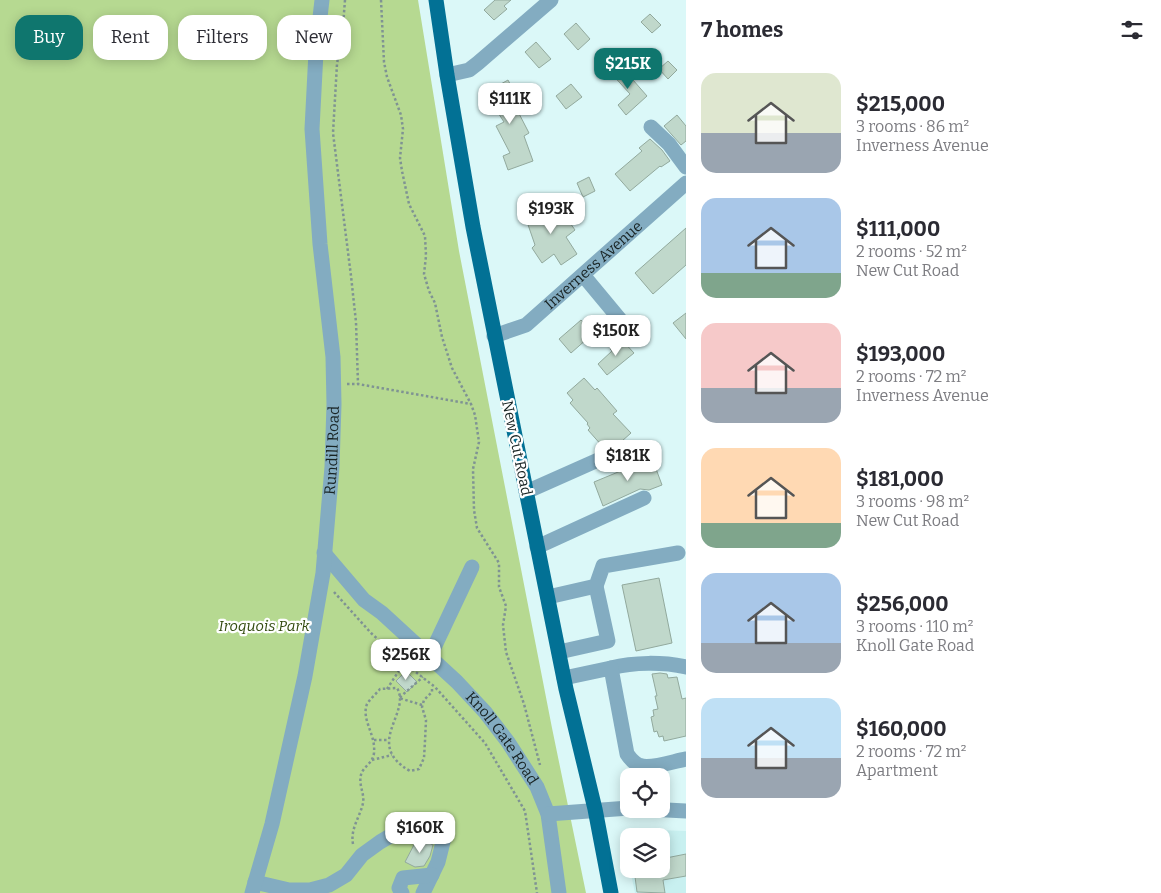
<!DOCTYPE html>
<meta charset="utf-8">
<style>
body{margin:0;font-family:Bitter,serif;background:#f7f7f7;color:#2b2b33;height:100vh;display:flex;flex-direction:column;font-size:19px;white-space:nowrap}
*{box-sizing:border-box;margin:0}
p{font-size:16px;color:#7c7c81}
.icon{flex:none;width:28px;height:28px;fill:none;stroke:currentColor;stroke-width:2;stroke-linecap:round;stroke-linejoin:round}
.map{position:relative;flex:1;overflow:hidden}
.side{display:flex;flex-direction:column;background:#fff;width:475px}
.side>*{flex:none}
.top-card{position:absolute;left:15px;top:15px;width:475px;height:45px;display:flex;gap:10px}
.buttons{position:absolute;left:620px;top:768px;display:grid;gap:10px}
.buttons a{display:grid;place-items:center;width:50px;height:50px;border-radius:10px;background:#fff;box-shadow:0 2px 12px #0003;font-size:25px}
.price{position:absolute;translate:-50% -42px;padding:0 11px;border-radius:10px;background:#fff;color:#222;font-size:16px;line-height:32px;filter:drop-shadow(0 1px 2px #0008)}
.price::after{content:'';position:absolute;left:50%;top:30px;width:15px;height:11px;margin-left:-8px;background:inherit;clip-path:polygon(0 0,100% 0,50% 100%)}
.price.selected{background:#0f766e;color:#fff}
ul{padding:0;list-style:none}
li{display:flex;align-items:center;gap:15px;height:125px;padding:0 15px}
li span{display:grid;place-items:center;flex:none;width:140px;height:100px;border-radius:15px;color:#555}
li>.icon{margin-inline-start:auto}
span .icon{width:60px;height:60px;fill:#fffc;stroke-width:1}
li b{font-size:21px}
h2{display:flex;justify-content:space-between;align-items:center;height:60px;padding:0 15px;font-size:21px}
.tag{padding:0 18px;border-radius:15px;background:#fff;box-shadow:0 2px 12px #0003;font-size:18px;line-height:45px}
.tag.selected{background:#0f766e;color:#fff}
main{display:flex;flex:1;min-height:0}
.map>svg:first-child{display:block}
.built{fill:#c8f0f0}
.green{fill:#b6d991}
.building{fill:#c0d8cb;stroke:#92a99d}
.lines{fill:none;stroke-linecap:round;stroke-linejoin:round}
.path{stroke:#7f9393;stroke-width:2.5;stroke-dasharray:2.5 2.5;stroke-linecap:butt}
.minor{stroke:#83acc1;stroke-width:15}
.major{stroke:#027195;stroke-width:15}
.labels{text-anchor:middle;stroke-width:4.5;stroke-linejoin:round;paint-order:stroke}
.street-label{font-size:15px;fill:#182323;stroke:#fff}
.park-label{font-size:15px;font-style:italic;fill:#334b0f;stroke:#fff}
</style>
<main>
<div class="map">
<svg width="686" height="893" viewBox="0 0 686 893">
<rect width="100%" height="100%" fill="#dbf8f8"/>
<path class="built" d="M 631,829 L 686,831 L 686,893 L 635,893 L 630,869 L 661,869 L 661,836 L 629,836 L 629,862 L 625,840 L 626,833 Z"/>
<path class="green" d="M 0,0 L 418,0 L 459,251 L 552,728 L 586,893 L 0,893 Z"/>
<g class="building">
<path d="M 495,0 L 511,0 L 504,6 L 507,9 L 494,20 L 484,10 Z"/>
<path d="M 650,14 L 661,25 L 652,33 L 641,22 Z"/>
<path d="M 576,23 L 590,39 L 578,50 L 564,34 Z"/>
<path d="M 536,42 L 551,59 L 539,68 L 525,52 Z"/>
<path d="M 668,61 L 677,70 L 668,79 L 659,69 Z"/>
<path d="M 619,64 L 647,96 L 626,115 L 618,105 L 630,94 L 610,72 Z"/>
<path d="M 508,80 L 517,97 L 512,100 L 529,133 L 524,136 L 533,161 L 508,170 L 503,156 L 510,153 L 496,126 L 504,122 L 493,105 L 490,107 L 483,94 Z"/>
<path d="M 571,84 L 582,97 L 566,109 L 556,96 Z"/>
<path d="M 677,115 L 686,126 L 686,141 L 681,145 L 664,126 Z"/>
<path d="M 650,139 L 662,150 L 670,161 L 661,167 L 660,166 L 630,191 L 615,174 L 642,151 L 639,148 Z"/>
<path d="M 589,177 L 595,191 L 583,197 L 577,183 Z"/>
<path d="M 556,205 L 562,224 L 568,220 L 575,230 L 566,237 L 577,254 L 561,265 L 554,254 L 542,263 L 532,248 L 535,245 L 525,216 Z"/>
<path d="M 686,228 L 686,265 L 653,294 L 635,273 Z"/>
<path d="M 686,313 L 686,339 L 673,323 Z"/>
<path d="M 581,320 L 586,325 L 589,323 L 596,331 L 571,353 L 559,339 Z"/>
<path d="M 621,339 L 634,353 L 607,375 L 598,364 L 612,351 L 610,349 Z"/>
<path d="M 584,378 L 595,390 L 597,388 L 617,411 L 613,414 L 631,433 L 613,449 L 608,447 L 603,447 L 588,430 L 590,428 L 587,424 L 588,423 L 570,403 L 573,400 L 567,393 Z"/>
<path d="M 652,458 L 662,485 L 649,490 L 640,489 L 603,506 L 594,482 Z"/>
<path d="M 659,578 L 672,643 L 636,651 L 622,585 Z"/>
<path d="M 406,671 L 417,682 L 407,692 L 396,681 Z"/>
<path d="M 660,673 L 667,674 L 668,678 L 677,677 L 682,699 L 686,698 L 686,736 L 664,741 L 663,736 L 659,737 L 657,731 L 654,732 L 651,717 L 654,716 L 653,710 L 658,709 L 655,696 L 657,696 L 652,674 Z"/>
<path d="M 417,839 L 423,840 L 433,845 L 430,856 L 424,866 L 415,867 L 405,862 Z"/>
<path d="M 686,854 L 686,876 L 663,880 L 665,893 L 637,892 L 634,869 L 661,869 L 661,859 Z"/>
</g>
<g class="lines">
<g class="path">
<path d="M 345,0 L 343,26 L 337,64 L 333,133 L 351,276 L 356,322 L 358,384 L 471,404"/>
<path d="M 381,0 L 384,62 L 387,77 L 401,115 L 403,129 L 400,158 L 402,171 L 409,204 L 425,236 L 426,256 L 424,274 L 429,291 L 435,303 L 442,337 L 452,368 L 471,404 L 475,415 L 479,442 L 473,469 L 474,510 L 477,528 L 499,563 L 499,587 L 506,606 L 503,625 L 506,652 L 524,704 L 540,765"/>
<path d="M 347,384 L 358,384"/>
<path d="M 334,592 L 371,633 L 404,663 L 435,687 L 485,743 L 525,811 L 537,893"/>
<path d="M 387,689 L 404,663"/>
<path d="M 422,705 L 399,698 L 423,677"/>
<path d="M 374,740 L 389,740"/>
<path d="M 372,760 L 392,755"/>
<path d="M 353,844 C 350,829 360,817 363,803 C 365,793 357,783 362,772 C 366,765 373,762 374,753 C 376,734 361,720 367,704 C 370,699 376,694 380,689 L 397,688 C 412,713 363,744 410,771 L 419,769 L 424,758 L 425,741 L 426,720 L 422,707 L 424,700 L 432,692 L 432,687"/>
</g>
<g class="minor">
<path d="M 447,75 L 469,70 L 478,63 L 551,0"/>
<path d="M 651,127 L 669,144 L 686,167"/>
<path d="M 583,275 L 632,334"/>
<path id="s1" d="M 494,336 L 526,325 L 686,183"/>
<path d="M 526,492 L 607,456"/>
<path d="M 537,547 L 644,498"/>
<path id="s2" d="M 324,553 L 364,600 L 382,613 L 457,682 L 485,712 L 508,742 L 537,787 L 548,814 L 559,893"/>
<path d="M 548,597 L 596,586 L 603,566 L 678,553"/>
<path d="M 559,652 L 608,641 L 596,586"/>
<path d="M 430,656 L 472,567"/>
<path d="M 611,668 C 634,662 663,662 686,667"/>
<path d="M 564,678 L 611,668 L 627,754 C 630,758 633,763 639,765 C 649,770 674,761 686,759"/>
<path d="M 648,809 L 686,811"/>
<path d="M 548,814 L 629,808"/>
<path d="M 255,882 L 289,890 L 310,890 L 329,885 L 346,875 L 362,855 L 380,842 L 402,829 L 437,831 L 443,842 L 438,862 L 423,893"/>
<path id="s3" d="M 252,893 L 272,824 L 305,676 L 323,573 L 332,467 L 334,404 L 333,357 L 320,244 L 312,129 L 316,52 L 322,0"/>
<path d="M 402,893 L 399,888 L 403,878 L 432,875"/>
</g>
<path class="major" d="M 436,0 L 447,75 L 473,227 L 566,689 L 595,809 L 611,893"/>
</g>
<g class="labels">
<g class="street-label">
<text dy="5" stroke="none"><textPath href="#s1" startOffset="124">Inverness Avenue</textPath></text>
<text transform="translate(517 448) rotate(78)" y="5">New Cut Road</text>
<text dy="5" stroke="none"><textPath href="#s3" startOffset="451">Rundill Road</textPath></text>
<text dy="5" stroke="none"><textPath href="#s2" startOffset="258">Knoll Gate Road</textPath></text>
</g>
<g class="park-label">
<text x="264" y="631">Iroquois Park</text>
</g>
</g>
</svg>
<div class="buttons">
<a><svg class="icon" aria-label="locate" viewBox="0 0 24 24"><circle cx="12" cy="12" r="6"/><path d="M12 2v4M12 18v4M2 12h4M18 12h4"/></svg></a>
<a><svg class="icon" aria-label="layers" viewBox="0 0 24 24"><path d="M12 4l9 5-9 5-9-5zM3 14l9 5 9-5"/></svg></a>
</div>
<b class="price selected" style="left:628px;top:90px">$215K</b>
<b class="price" style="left:510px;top:125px">$111K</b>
<b class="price" style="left:551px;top:235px">$193K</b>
<b class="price" style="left:616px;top:357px">$150K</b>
<b class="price" style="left:628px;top:482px">$181K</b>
<b class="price" style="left:406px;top:681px">$256K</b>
<b class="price" style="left:420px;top:854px">$160K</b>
<div class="top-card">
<a class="tag selected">Buy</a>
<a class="tag">Rent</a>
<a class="tag">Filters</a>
<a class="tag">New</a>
</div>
</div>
<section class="side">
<h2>7 homes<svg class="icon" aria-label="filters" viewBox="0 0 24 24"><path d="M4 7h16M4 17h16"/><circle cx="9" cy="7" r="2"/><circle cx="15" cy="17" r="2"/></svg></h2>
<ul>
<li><span style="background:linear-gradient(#dfe7d0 60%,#9aa5b1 0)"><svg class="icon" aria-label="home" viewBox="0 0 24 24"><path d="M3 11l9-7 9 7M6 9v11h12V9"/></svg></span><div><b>$215,000</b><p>3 rooms · 86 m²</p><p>Inverness Avenue</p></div></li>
<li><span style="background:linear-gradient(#a9c7e8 75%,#7fa58c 0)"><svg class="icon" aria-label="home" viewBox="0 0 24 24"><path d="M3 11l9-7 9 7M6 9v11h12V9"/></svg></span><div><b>$111,000</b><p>2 rooms · 52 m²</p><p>New Cut Road</p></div></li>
<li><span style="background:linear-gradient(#f6c9c9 65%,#9aa5b1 0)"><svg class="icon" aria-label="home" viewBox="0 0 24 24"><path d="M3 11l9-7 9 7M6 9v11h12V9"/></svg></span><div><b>$193,000</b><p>2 rooms · 72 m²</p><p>Inverness Avenue</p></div></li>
<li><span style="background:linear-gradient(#ffd9b3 75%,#7fa58c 0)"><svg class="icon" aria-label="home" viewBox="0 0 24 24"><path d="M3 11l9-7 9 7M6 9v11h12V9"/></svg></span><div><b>$181,000</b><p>3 rooms · 98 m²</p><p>New Cut Road</p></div></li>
<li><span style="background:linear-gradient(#a9c7e8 70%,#9aa5b1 0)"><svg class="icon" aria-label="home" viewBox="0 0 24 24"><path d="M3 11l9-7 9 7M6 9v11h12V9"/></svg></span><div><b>$256,000</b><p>3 rooms · 110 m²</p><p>Knoll Gate Road</p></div></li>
<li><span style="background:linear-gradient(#bfe0f5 60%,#9aa5b1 0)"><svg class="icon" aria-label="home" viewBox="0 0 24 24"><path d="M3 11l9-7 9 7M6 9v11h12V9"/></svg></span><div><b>$160,000</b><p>2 rooms · 72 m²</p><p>Apartment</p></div></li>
</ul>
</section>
</main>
